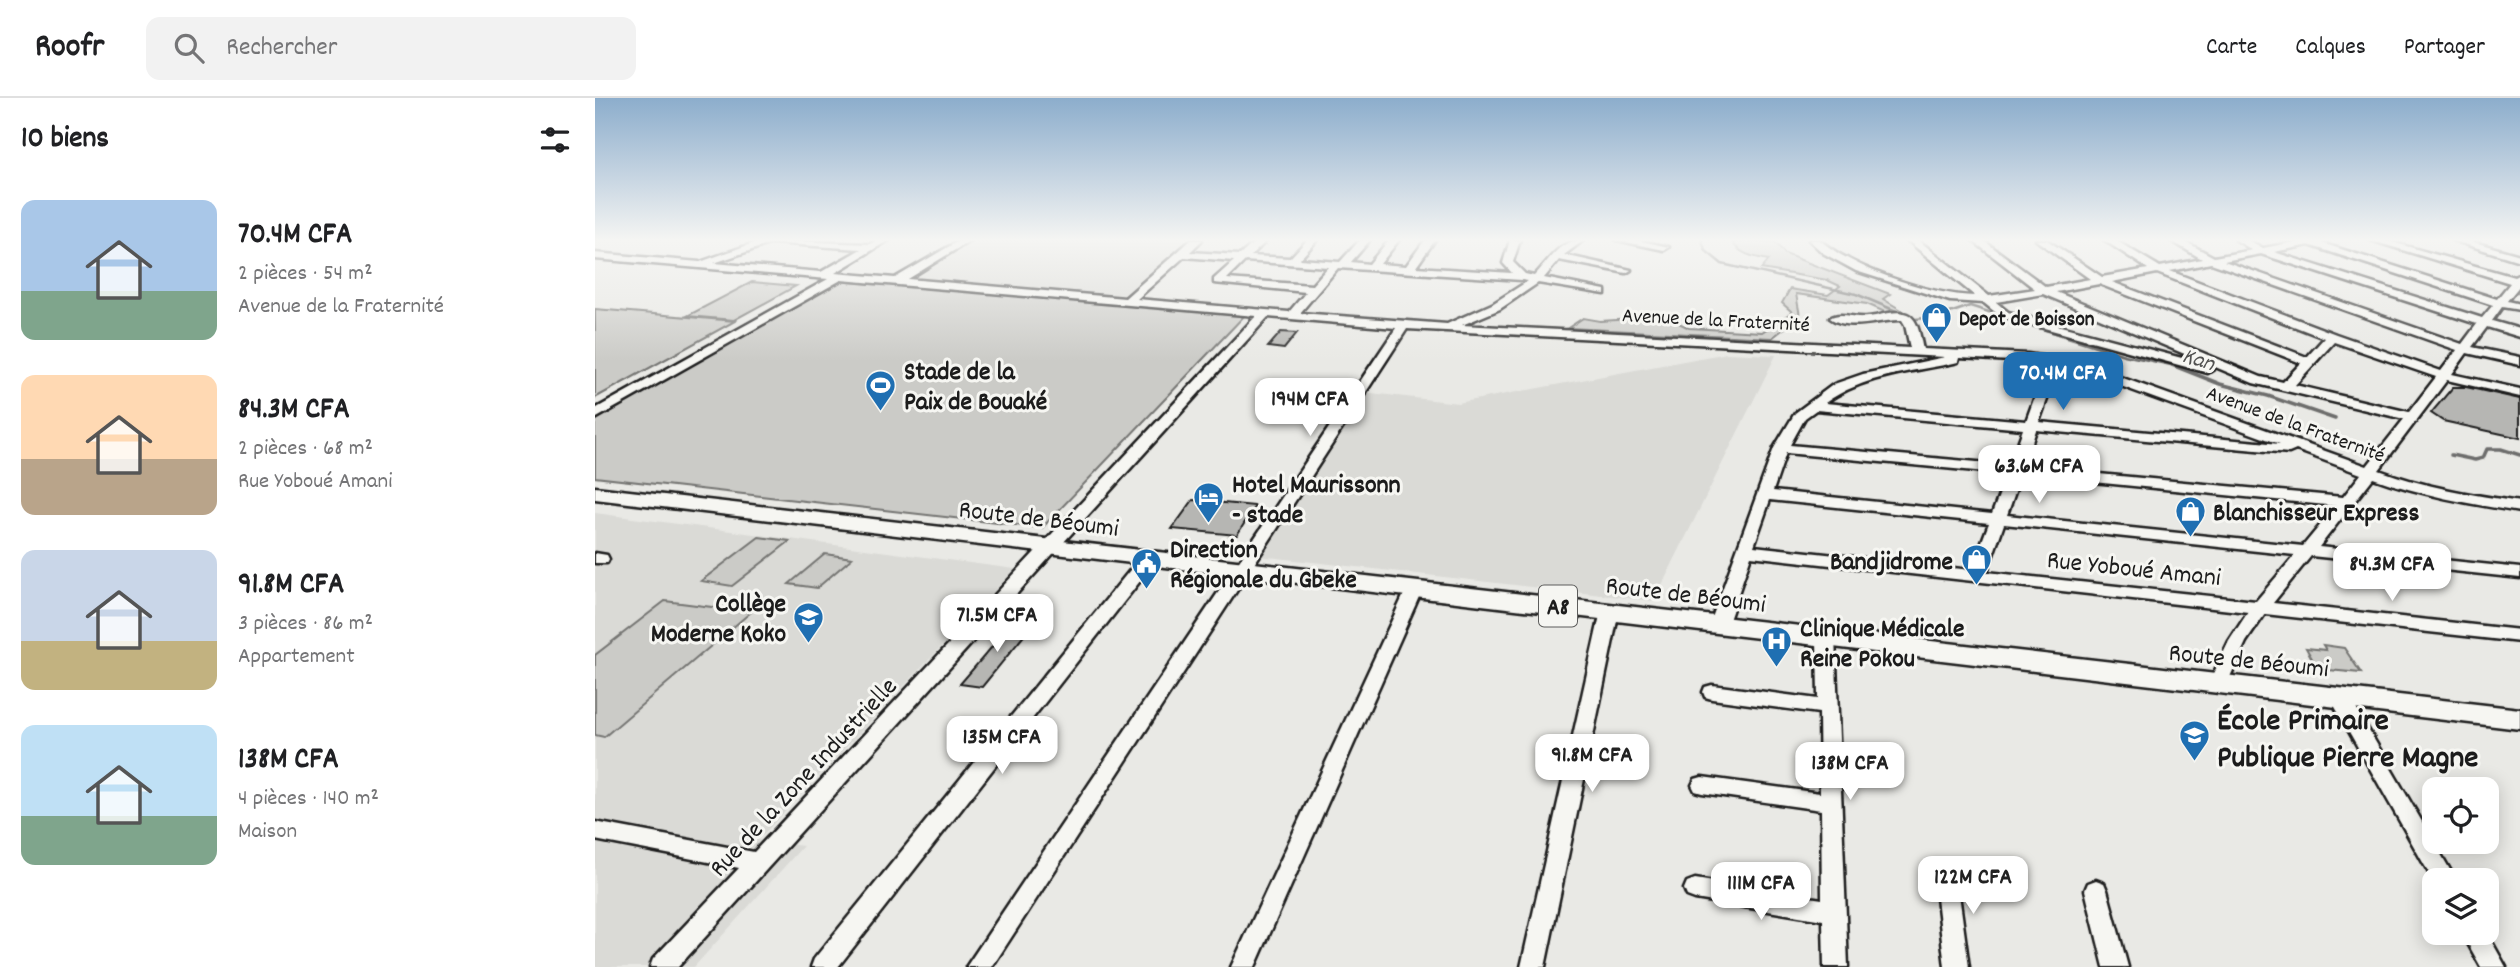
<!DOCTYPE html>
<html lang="fr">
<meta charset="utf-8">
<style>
body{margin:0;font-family:Dekko,sans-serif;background:#f2f2f2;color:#202124;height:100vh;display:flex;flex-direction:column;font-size:26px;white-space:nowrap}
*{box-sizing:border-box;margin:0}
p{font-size:23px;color:#757577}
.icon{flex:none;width:38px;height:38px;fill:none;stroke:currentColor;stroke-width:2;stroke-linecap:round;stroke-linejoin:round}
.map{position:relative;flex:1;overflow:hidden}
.side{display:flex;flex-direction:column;background:#fff;width:595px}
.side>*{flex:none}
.controls{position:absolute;left:1827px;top:679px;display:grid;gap:14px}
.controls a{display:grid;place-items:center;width:77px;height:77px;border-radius:14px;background:#fff;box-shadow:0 4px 18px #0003;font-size:35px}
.price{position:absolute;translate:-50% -60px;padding:0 16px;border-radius:14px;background:#fff;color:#222;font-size:23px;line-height:46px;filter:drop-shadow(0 2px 4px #0008)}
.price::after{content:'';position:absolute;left:50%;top:42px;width:21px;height:16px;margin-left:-10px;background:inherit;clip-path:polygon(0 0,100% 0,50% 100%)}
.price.current{background:#1f6fb2;color:#fff}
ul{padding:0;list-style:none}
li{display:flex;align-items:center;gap:21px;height:175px;padding:0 21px}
li span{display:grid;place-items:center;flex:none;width:196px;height:140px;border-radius:14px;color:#555}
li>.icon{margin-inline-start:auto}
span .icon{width:84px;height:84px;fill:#fffc;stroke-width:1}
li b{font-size:30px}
h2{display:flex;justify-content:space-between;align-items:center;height:84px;padding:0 21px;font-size:30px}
header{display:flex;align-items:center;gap:42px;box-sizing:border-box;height:98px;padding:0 35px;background:#fff;border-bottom:2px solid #e0e0e0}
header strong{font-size:33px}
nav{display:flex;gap:38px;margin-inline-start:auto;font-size:24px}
.search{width:490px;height:63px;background:#f2f2f2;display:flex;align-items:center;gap:18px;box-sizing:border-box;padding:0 24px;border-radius:14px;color:#757577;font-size:26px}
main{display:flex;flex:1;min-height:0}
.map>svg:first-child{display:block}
.built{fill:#dadad6}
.green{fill:#cbcbc7;stroke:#747472;stroke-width:2}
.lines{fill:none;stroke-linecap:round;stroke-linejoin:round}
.stream-far1{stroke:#6d6d6c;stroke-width:2.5}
.stream{stroke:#6d6d6c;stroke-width:3.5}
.building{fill:#b6b6b3;stroke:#1c1c1c;stroke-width:2}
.minor-casing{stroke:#1c1c1c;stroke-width:5}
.major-casing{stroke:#1c1c1c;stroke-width:5}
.minor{fill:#f6f6f2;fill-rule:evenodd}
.major{fill:#f6f6f2;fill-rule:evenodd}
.labels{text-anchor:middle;stroke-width:6;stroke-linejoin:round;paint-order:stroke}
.far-poi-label{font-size:21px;font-weight:bold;fill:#1c1c1c;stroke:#f6f6f2;text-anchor:start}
.far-street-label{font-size:21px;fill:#1c1c1c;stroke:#f6f6f2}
.far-water-label{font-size:23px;font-style:italic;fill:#525251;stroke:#f6f6f2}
.shield{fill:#f6f6f2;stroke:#5d5d5c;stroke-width:2}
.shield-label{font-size:24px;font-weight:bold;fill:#1c1c1c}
.poi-label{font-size:26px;font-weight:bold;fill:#1c1c1c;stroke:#f6f6f2;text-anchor:start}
.street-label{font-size:26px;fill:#1c1c1c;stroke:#f6f6f2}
.near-poi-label{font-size:32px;font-weight:bold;fill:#1c1c1c;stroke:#f6f6f2;text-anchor:start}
</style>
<header>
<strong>Roofr</strong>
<div class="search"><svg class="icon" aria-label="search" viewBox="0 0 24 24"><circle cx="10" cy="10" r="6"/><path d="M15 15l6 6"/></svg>Rechercher</div>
<nav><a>Carte</a><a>Calques</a><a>Partager</a></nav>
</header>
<main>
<section class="side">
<h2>10 biens<svg class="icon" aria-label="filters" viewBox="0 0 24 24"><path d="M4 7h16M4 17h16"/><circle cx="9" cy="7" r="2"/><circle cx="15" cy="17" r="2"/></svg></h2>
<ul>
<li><span style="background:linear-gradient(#a9c7e8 65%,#7fa58c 0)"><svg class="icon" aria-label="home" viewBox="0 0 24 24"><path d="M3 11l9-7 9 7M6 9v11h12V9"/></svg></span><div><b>70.4M CFA</b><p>2 pièces · 54 m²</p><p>Avenue de la Fraternité</p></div></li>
<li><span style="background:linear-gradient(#ffd9b3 60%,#b9a48a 0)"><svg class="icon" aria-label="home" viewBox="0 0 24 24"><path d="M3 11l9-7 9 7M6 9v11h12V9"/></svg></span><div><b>84.3M CFA</b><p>2 pièces · 68 m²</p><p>Rue Yoboué Amani</p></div></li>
<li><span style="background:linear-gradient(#c9d6e8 65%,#c2b280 0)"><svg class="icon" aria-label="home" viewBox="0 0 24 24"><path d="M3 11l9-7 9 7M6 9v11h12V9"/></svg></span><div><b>91.8M CFA</b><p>3 pièces · 86 m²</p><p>Appartement</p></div></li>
<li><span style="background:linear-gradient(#bfe0f5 65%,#7fa58c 0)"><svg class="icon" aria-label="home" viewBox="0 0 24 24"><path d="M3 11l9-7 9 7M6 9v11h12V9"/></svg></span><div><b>138M CFA</b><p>4 pièces · 140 m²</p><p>Maison</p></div></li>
</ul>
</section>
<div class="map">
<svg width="1925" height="869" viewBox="0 0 1925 869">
<rect width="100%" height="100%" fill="#e9e9e5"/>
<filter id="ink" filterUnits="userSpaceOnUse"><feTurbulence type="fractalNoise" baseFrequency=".0143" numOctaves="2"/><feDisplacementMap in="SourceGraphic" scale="14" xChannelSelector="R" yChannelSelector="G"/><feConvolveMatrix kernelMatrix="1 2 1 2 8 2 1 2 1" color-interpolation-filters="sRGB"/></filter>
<g filter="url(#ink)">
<g class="built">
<path d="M 378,142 L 599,142 L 530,200 L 312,183 Z"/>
<path d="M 1132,255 L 1181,257 L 1059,503 L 664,458 L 767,294 L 863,305 Z"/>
<path d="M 0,415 L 420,471 L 163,742 L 208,748 L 99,869 L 0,869 Z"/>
</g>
<g class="green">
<path d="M 1136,142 L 1180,144 L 1190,156 L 1295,196 L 1288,201 L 1315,217 L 1303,220 L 1272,206 L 1201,196 L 1205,218 L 1177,240 L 973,230 L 988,220 L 1005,223 L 1054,220 L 1082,224 L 1094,230 L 1167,234 L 1197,214 L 1187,205 L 1195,191 L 1233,197 L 1245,188 L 1232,182 L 1166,171 L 1174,162 C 1159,159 1144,157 1136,142 Z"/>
<path d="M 242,183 L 651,216 L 447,430 L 0,379 L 0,322 Z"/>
<path d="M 157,184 L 201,188 L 139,222 L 92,218 Z"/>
<path d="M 0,211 L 140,223 L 0,300 Z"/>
<path d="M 164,439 L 195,443 L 137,488 L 106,483 Z"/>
<path d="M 230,456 L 257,460 L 222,490 L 194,486 Z"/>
<path d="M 70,503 L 156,514 L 9,639 L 0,637 L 0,557 Z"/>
<path d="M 1728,547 L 1749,550 L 1766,575 L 1723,571 L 1711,550 L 1731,552 Z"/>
</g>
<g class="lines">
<path class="stream-far1" d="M 1107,142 L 1110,152 L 1127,166 L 1261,196 L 1320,221 L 1343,219 L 1375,208 L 1529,257 L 1581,268"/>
<g class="stream">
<path d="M 1577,267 L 1625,286 L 1673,298 L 1740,321"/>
<path d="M 1856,357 L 1880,362 L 1888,360 L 1892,351 L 1906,351 L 1925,357"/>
</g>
</g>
<g class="building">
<path d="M 686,234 L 702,235 L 689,251 L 673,249 Z"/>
<path d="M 1858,289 L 1871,289 L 1925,301 L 1925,340 L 1848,323 L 1836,315 Z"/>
<path d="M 598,402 L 660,408 L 642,437 L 577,431 Z"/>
<path d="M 420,522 L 440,524 L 387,589 L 365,586 Z"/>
</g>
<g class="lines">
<defs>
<g id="minor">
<path d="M 167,142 L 275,146 L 282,142 L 294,142 L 240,175 L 300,180 L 365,142 L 376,142 L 313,181 L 530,200 L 596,142 L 607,142 L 595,154 L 645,157 L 662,142 L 672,142 L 656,158 L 695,160 L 712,142 L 722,142 L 705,161 L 745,164 L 765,142 L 775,142 L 756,164 L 774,166 L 794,142 L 804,142 L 785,166 L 811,168 L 830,142 L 840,142 L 821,169 L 917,175 L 908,165 L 915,142 L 925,142 L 918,164 L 930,176 L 939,178 C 955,162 963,142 989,142 L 969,157 L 1036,172 L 1031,175 L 964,162 L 949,180 L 1010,192 L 1010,196 L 943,185 L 905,211 L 867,227 L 1315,250 L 1310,227 L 1307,222 C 1285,221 1254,234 1235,220 C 1245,213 1261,221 1273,219 C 1286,218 1299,211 1312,216 C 1324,221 1325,240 1328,251 L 1433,256 L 1463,261 L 1517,276 L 1772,368 L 1809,321 L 1658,285 L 1448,196 L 1401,204 L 1413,214 L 1617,268 L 1619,271 L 1613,275 L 1405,218 L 1389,205 L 1355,203 L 1261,173 L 1228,155 L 1214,142 L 1225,142 C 1258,171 1336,197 1380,198 L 1312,142 L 1323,142 L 1394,198 L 1440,191 L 1377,142 L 1388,142 L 1451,189 L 1495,181 L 1441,142 L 1452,142 L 1507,179 L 1553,171 L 1509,142 L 1520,142 L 1565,169 L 1607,161 L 1575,142 L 1587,142 L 1619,159 L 1657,152 L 1641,142 L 1653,142 L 1668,150 L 1711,142 L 1731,142 L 1727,145 L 1902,201 L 1915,185 L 1775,142 L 1790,142 L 1919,179 L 1925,176 L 1925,187 L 1912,203 L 1925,206 L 1925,212 L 1907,209 L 1897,223 L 1925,231 L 1925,239 L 1892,229 L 1877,249 L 1925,259 L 1925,267 L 1872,255 L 1857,276 L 1925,291 L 1925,299 L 1852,282 L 1784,372 C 1830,389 1877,397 1925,404 L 1925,414 C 1875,406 1825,397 1778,380 L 1724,449 L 1925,470 L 1925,480 L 1716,458 L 1678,505 L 1925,532 L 1925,544 L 1670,516 L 1651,544 L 1629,592 L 1622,594 L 1615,592 L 1613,587 L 1634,543 L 1653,514 L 1156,458 L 1132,528 L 1129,532 L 1117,532 L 1114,528 L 1179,350 L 1200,315 L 1239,286 L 1268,276 L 1350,259 L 812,231 L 397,869 L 371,869 L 801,230 L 673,219 L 83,869 L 55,869 L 58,861 L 144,770 L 0,742 L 0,724 L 159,754 L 661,218 L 246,182 L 0,321 L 0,311 L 233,181 L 0,161 L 0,155 L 105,164 ZM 177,145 L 266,151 L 226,174 L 119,165 ZM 1714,147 L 1898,207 L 1887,220 L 1679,154 ZM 1666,156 L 1882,226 L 1867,246 L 1629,163 ZM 589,159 L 639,163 L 619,181 L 619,185 L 711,194 L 694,214 L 542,201 ZM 650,163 L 733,169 L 717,187 L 632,181 ZM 1616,165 L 1862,252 L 1846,273 L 1741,236 L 1575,173 ZM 743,170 L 927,182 L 933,183 L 897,206 L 852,226 L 705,215 ZM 1562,175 L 1729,240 L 1712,259 L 1517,184 ZM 1504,186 L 1706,265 L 1688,284 L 1666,279 L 1461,194 ZM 1739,244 L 1841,279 L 1814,314 L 1700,287 ZM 1364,260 L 1433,264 L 1451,268 L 1431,323 L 1230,305 C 1267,278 1315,274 1359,265 L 1363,264 ZM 1463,271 L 1509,282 L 1685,346 L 1444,324 ZM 1221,312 L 1428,331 L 1415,367 L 1195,347 L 1210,320 ZM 1441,332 L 1694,355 L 1701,352 L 1766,376 L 1748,399 L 1429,369 ZM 1191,355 L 1412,376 L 1397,416 L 1178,393 ZM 1426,377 L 1741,408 L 1708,448 L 1412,417 ZM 1175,402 L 1394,425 L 1376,472 L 1159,448 ZM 1409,426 L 1700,457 L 1661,503 L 1392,474 Z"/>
<path d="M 1021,142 L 1042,142 L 1074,149 L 1069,152 Z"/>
<path d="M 1857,142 L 1872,142 L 1925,157 L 1925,163 Z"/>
<path d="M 0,455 L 12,457 L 14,461 L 12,465 L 0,465 Z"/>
<path d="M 554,455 L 562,460 L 560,464 L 243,869 L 216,869 L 219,861 L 548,456 Z"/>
<path d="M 819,487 L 827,492 L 660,869 L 636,869 L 811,492 Z"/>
<path d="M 1015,507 L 1021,509 L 1024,513 L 950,869 L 926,869 L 1006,513 L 1009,509 Z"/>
<path d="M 1231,533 L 1237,535 L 1240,539 L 1253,869 L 1229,869 L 1228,822 L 1100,801 L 1092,798 L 1089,791 L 1092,784 L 1100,781 L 1227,801 L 1226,712 L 1107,695 L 1100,693 L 1097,687 L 1100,681 L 1107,679 L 1225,695 L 1224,615 L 1117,601 L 1110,599 L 1108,594 L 1110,589 L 1117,587 L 1223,601 L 1222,539 L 1225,535 Z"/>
<path d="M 1745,593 L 1752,595 L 1861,782 L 1839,784 L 1735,600 L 1738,595 Z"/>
<path d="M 1350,764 L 1358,767 L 1361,774 L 1374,869 L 1350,869 L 1339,774 L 1342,767 Z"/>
<path d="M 1501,782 L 1509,785 L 1512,792 L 1533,869 L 1509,869 L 1490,792 L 1493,785 Z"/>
<path d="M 1867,835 L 1892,835 L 1911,869 L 1886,869 Z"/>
</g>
<path id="major" d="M 0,389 L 1925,611 L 1925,631 L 0,401 Z"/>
</defs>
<use href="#minor" class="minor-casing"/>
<use href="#major" class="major-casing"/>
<use href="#minor" class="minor"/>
<use href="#major" class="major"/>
</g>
</g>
<linearGradient id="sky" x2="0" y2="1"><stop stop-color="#8cadcc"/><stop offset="0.54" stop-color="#f5f5f3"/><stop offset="1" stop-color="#f5f5f3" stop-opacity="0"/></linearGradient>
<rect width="1925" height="263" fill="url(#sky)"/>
<defs>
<symbol id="shop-pin" viewBox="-11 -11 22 30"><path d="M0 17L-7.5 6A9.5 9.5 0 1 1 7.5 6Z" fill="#1f6fb2" stroke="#f6f6f2"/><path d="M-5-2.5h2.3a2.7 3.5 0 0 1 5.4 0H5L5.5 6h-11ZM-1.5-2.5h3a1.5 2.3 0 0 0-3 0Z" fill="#fff"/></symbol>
<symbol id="stadium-pin" viewBox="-11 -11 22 30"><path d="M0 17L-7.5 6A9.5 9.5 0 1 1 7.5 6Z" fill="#1f6fb2" stroke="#f6f6f2"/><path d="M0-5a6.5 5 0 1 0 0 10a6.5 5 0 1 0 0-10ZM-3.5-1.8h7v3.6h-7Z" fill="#fff"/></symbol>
<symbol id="hotel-pin" viewBox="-11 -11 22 30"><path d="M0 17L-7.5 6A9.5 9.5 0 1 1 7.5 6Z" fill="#1f6fb2" stroke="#f6f6f2"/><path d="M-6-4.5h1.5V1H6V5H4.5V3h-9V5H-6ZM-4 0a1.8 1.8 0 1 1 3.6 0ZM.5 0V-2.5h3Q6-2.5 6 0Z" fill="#fff"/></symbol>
<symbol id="civic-pin" viewBox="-11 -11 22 30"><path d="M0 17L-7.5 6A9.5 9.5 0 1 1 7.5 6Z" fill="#1f6fb2" stroke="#f6f6f2"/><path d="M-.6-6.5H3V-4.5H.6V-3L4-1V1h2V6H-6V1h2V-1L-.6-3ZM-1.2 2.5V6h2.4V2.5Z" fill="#fff"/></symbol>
<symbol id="school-pin" viewBox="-11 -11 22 30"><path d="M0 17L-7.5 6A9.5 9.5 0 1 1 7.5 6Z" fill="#1f6fb2" stroke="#f6f6f2"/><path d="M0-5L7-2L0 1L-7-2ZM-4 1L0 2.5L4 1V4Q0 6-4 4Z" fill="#fff"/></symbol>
<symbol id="hospital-pin" viewBox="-11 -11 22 30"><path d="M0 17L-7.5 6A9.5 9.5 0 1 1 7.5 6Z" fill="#1f6fb2" stroke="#f6f6f2"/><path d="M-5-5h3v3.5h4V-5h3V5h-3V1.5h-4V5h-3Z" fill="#fff"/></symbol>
</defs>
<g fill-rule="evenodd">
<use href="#shop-pin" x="1324" y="202" width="35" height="47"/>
<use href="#stadium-pin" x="268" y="270" width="35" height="47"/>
<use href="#hotel-pin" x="596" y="382" width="35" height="47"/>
<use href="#shop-pin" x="1578" y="396" width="35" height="47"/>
<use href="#shop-pin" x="1364" y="444" width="35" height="47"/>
<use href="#civic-pin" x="534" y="448" width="35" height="47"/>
<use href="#school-pin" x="196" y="502" width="35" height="47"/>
<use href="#hospital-pin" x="1164" y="526" width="35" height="47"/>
<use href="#school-pin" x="1582" y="620" width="35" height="47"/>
</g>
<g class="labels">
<g class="far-poi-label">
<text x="1364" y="227">Depot de Boisson</text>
</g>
<g class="far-street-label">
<text transform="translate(1121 221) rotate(3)" y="7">Avenue de la Fraternité</text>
<text transform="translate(1701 325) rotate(20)" y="7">Avenue de la Fraternité</text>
</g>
<g class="far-water-label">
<text transform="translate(1604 260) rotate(17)" y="8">Kan</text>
</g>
<rect class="shield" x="944" y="487.5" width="38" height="41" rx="5"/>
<g class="shield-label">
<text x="963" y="516">A8</text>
</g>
<g class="poi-label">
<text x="309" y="281">Stade de la<tspan x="309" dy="30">Paix de Bouaké</tspan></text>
<text x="637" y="394">Hotel Maurissonn<tspan x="637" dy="30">- stade</tspan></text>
<text x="1618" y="422">Blanchisseur Express</text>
<text x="575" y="459">Direction<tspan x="575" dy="30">Régionale du Gbeke</tspan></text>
<text x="1358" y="471" text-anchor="end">Bandjidrome</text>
<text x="191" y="513" text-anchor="end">Collège<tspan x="191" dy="30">Moderne Koko</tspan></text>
<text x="1205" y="538">Clinique Médicale<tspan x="1205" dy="30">Reine Pokou</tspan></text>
</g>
<g class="street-label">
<text transform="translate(444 419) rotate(7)" y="9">Route de Béoumi</text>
<text transform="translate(1539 469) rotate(6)" y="9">Rue Yoboué Amani</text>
<text transform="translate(1091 495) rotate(7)" y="9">Route de Béoumi</text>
<text transform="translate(1654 561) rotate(6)" y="9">Route de Béoumi</text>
<text transform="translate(207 678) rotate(-47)" y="9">Rue de la Zone Industrielle</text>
</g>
<g class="near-poi-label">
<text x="1622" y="631">École Primaire<tspan x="1622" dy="37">Publique Pierre Magne</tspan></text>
</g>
</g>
</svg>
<div class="controls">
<a><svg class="icon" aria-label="locate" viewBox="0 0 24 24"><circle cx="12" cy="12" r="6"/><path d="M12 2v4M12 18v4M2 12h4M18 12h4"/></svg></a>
<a><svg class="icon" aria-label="layers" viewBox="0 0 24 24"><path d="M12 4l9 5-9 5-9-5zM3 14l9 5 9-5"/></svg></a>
</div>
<b class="price current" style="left:1468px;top:314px">70.4M CFA</b>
<b class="price" style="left:715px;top:340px">194M CFA</b>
<b class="price" style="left:1444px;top:407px">63.6M CFA</b>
<b class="price" style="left:1797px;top:505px">84.3M CFA</b>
<b class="price" style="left:402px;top:556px">71.5M CFA</b>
<b class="price" style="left:407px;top:678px">135M CFA</b>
<b class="price" style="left:997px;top:696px">91.8M CFA</b>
<b class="price" style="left:1255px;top:704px">138M CFA</b>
<b class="price" style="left:1378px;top:818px">122M CFA</b>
<b class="price" style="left:1166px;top:824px">111M CFA</b>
</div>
</main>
